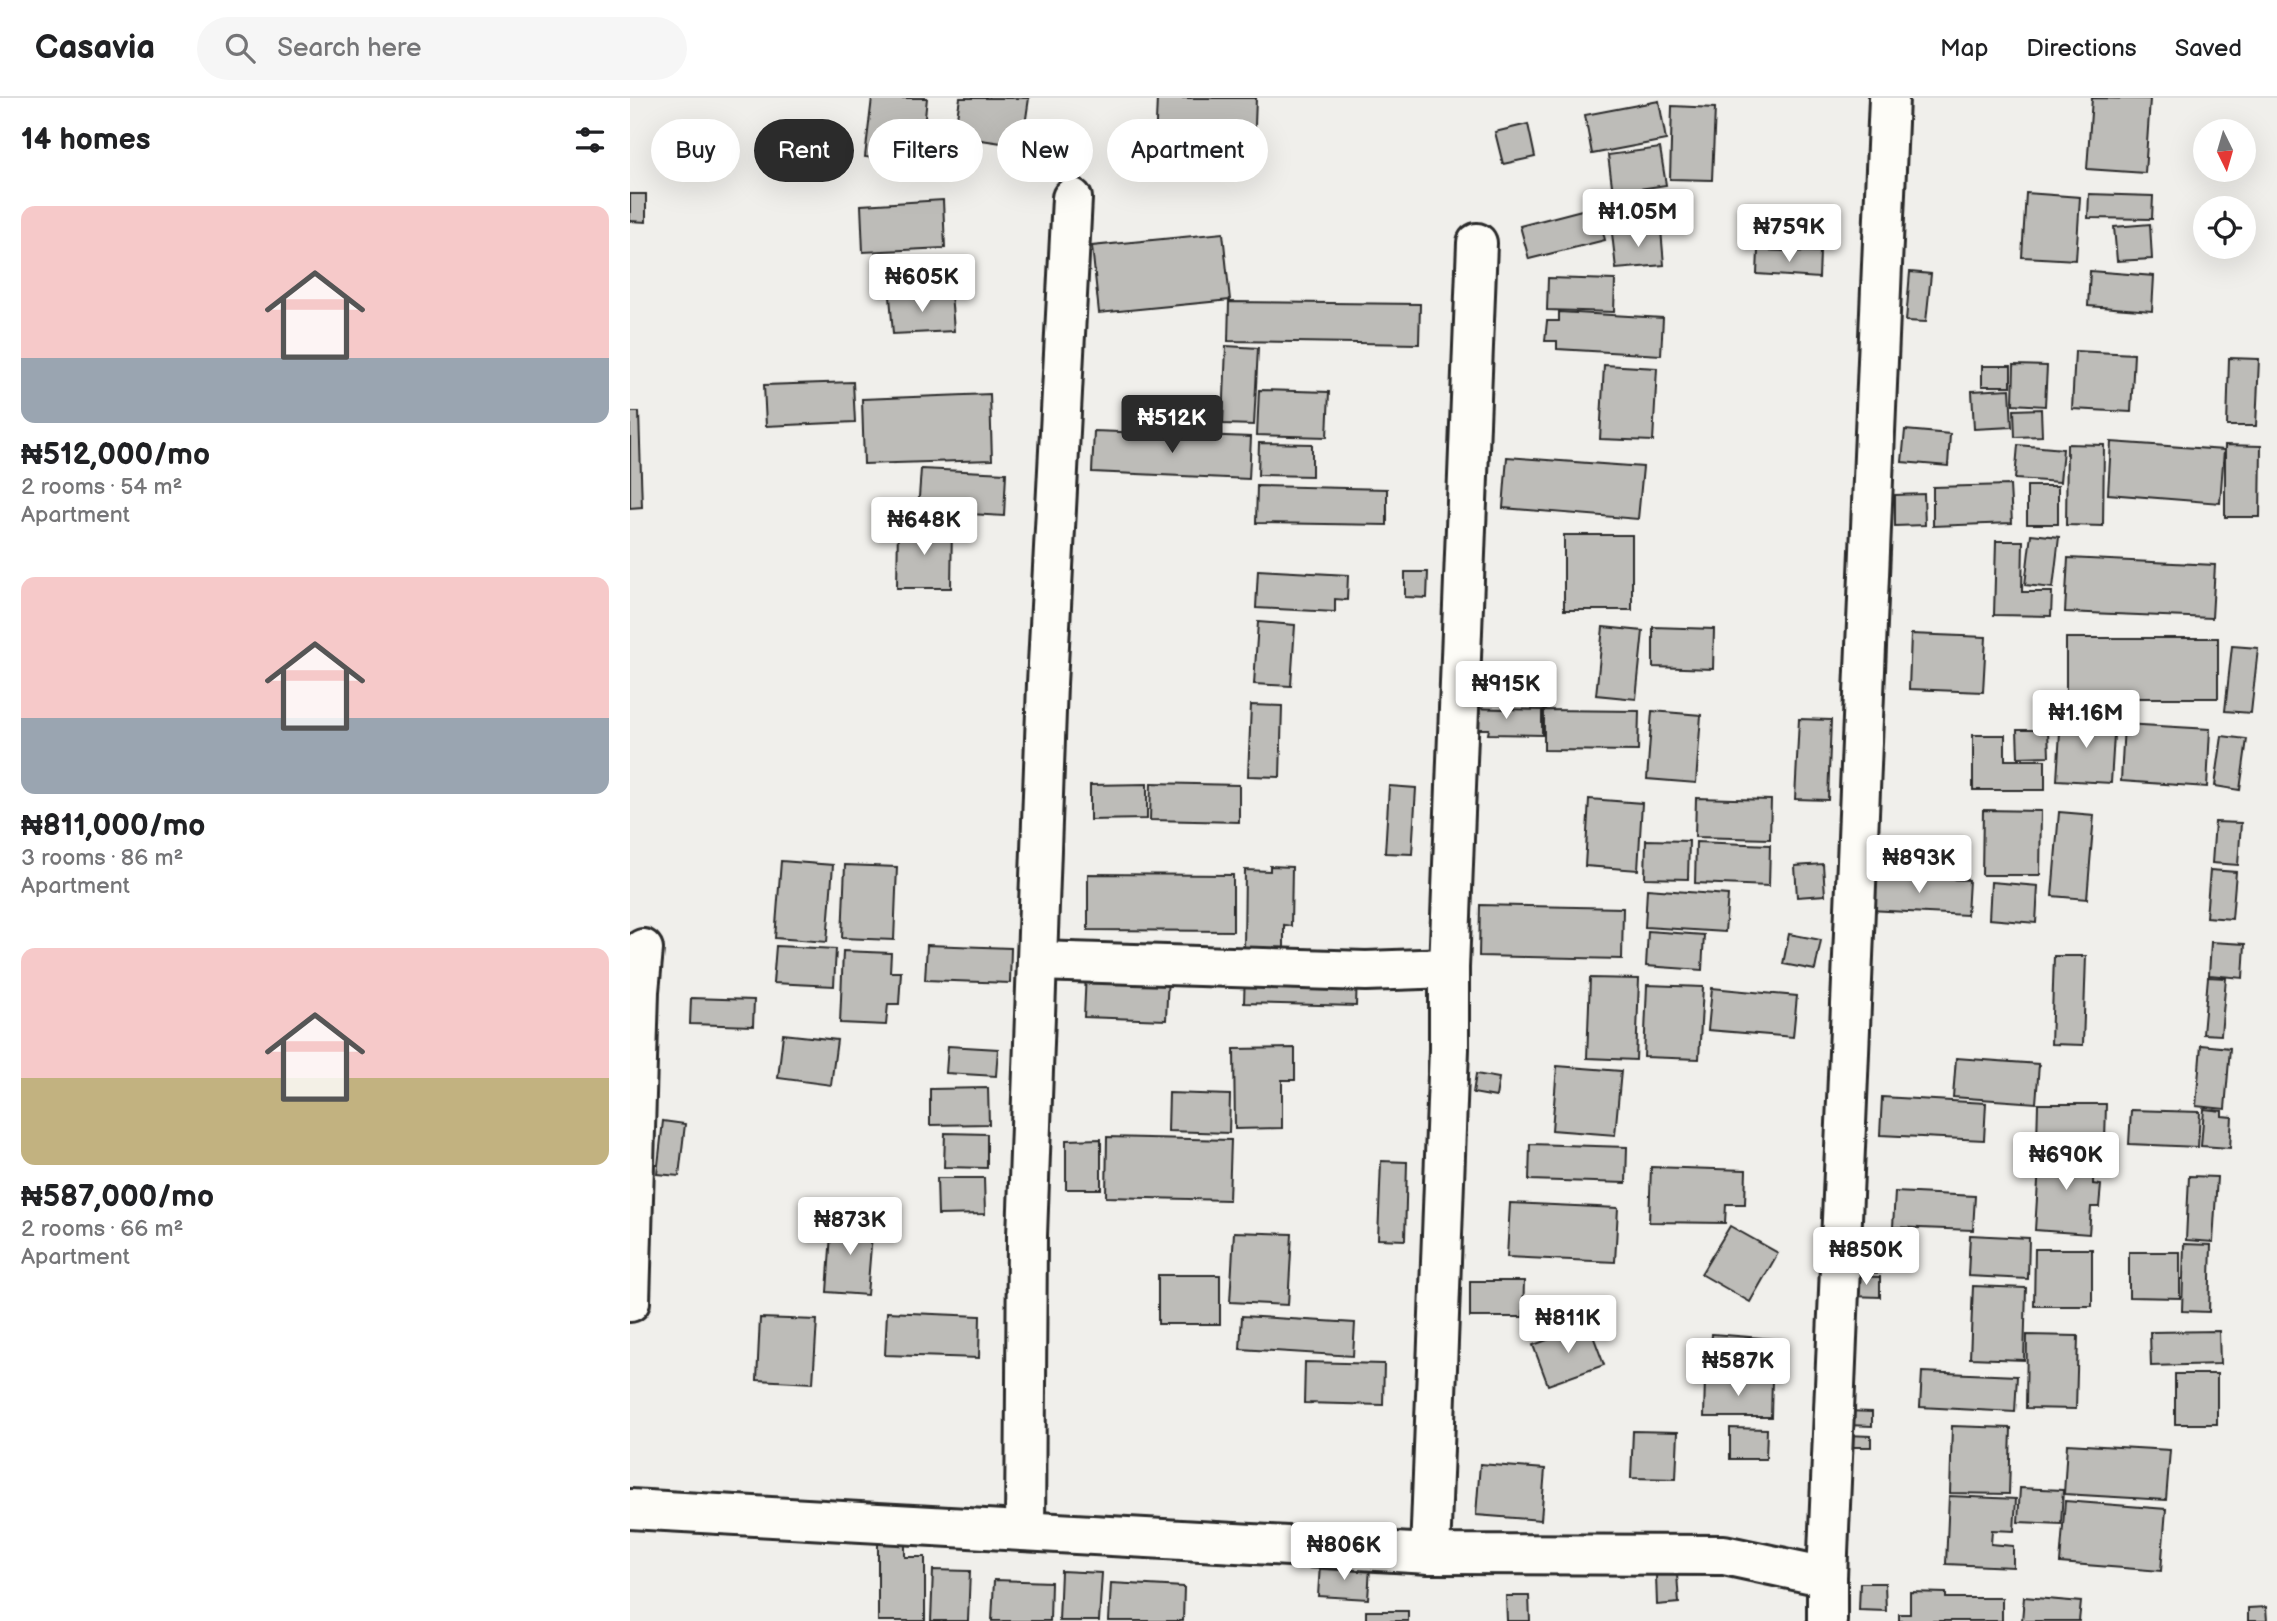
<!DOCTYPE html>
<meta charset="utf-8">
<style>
body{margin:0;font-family:"Balsamiq Sans",sans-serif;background:#f6f6f6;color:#202124;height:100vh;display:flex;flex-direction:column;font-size:26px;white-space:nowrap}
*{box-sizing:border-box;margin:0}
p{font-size:23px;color:#757577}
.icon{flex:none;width:38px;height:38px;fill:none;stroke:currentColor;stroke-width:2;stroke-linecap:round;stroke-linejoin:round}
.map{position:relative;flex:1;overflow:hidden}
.sheet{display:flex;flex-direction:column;background:#fff;width:630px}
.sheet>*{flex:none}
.guide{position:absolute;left:21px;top:21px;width:665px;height:63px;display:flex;gap:14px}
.needle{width:46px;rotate:175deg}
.buttons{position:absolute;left:1563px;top:21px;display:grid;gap:14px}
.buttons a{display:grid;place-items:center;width:63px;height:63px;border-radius:50%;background:#fff;box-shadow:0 7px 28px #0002;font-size:35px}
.price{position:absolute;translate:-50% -60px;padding:0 16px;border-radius:7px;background:#fff;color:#222;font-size:23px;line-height:46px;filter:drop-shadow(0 2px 4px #0008)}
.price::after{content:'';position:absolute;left:50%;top:42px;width:21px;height:16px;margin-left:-10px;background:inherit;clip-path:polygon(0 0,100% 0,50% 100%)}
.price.selected{background:#2b2b2b;color:#fff}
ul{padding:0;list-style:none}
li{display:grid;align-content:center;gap:14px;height:371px;padding:0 21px}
li span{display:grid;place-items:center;height:217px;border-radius:14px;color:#555}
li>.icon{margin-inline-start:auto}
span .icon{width:126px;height:126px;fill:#fffc;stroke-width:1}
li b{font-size:30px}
h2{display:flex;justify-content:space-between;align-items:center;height:84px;padding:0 21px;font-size:30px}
.pill{padding:0 24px;border-radius:32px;background:#fff;box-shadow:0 7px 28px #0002;font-size:24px;line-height:63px}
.pill.selected{background:#2b2b2b;color:#fff}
header{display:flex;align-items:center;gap:42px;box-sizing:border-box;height:98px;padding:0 35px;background:#fff;border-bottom:2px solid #e0e0e0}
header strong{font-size:33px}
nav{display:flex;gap:38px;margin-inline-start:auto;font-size:24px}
.search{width:490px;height:63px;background:#f6f6f6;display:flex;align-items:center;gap:18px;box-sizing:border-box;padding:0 24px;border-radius:38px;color:#757577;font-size:26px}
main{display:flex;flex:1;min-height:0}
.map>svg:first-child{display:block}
.building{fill:#bdbcb8;stroke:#2b2b2b;stroke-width:2}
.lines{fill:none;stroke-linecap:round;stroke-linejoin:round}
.street-casing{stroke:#2b2b2b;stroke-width:44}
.street{stroke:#fdfcf7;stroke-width:38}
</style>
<header>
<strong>Casavia</strong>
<div class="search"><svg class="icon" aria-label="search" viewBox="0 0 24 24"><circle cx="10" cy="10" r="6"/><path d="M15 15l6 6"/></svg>Search here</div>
<nav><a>Map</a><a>Directions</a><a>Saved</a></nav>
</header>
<main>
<section class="sheet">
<h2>14 homes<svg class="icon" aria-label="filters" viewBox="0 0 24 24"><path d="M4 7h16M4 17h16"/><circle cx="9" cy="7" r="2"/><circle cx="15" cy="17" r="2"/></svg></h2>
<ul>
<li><span style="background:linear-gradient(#f6c9c9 70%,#9aa5b1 0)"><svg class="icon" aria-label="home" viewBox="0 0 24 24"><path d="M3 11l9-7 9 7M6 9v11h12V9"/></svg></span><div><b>₦512,000/mo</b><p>2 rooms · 54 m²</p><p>Apartment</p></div></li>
<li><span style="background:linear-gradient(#f6c9c9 65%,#9aa5b1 0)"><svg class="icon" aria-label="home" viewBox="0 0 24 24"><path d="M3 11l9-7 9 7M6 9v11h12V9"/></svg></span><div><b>₦811,000/mo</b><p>3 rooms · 86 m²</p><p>Apartment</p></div></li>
<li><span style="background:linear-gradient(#f6c9c9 60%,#c2b280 0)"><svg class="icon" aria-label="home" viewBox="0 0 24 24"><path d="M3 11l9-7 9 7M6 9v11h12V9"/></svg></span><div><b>₦587,000/mo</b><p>2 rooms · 66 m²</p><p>Apartment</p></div></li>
</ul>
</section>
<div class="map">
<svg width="1647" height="1523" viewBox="0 0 1647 1523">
<rect width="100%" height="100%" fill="#f0efeb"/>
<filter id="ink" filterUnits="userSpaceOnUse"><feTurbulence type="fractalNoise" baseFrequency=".0143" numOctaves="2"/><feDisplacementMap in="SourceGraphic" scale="14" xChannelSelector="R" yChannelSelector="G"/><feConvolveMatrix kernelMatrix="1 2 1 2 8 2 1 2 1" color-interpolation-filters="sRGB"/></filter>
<g filter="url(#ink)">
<g class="building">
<path d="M 242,0 L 297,0 L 290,66 L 235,59 Z"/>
<path d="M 330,0 L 399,0 L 392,48 L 324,38 Z"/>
<path d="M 527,0 L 626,0 L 624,54 L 525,49 Z"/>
<path d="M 1462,0 L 1520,1 L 1515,75 L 1457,71 Z"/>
<path d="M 1029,3 L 1036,42 L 962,56 L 955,17 Z"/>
<path d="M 1042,8 L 1085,10 L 1082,82 L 1040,81 Z"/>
<path d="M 898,26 L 905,59 L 873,66 L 865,34 Z"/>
<path d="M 1030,50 L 1036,87 L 983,95 L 978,57 Z"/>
<path d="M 1029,92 L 1035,119 L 981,132 L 974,104 Z"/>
<path d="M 1396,95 L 1450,99 L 1446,162 L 1392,159 Z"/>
<path d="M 0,96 L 16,96 L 16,124 L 0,123 Z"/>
<path d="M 1459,96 L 1523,98 L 1522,121 L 1458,120 Z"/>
<path d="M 313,102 L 315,150 L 233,154 L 231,107 Z"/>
<path d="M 967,108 L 975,142 L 899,161 L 890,128 Z"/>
<path d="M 1520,126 L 1522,161 L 1487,163 L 1484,129 Z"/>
<path d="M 1031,131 L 1034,167 L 986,171 L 982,135 Z"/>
<path d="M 593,135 L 600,202 L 469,215 L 462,148 Z"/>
<path d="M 1128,152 L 1190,154 L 1189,180 L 1127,176 Z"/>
<path d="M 1460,173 L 1524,178 L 1522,213 L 1458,208 Z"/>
<path d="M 1280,174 L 1301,176 L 1296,224 L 1276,223 Z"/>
<path d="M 918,180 L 985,182 L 984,214 L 917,212 Z"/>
<path d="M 321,195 L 324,233 L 263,236 L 260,198 Z"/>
<path d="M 599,204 L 790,206 L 789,246 L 598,243 Z"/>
<path d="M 929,214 L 1033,220 L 1031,257 L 927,251 L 927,243 L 915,243 L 917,223 L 929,223 Z"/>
<path d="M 596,248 L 628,250 L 624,327 L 593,326 Z"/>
<path d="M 1445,253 L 1504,256 L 1501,314 L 1442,311 Z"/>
<path d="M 1599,260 L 1629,261 L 1626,328 L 1597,328 Z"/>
<path d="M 974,267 L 1027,270 L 1023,343 L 970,341 Z"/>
<path d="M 1384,267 L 1417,268 L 1415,308 L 1383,306 Z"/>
<rect x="1352" y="268" width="29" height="20"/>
<path d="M 223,284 L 225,324 L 136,328 L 134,287 Z"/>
<path d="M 1380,291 L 1382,329 L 1344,331 L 1342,293 Z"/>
<path d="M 629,292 L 699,294 L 697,339 L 627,337 Z"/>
<path d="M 360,296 L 362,362 L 234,366 L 232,301 Z"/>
<path d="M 1411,311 L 1412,338 L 1385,339 L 1384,312 Z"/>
<path d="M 0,314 L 9,314 L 12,409 L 0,410 Z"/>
<path d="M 1275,332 L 1320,336 L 1318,368 L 1272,364 Z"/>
<path d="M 464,333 L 621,339 L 619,381 L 462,374 Z"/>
<path d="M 1481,344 L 1594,352 L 1590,405 L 1478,396 Z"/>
<path d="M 629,345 L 682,346 L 682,378 L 628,377 Z"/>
<path d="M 1437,346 L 1474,347 L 1473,428 L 1436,427 Z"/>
<path d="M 1388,347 L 1433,351 L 1430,384 L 1385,381 Z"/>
<path d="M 1595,347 L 1631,348 L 1630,419 L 1595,419 Z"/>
<path d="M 877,359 L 1013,369 L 1008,421 L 873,410 Z"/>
<path d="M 291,371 L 376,375 L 374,418 L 288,413 Z"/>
<path d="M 1380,387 L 1382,425 L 1303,428 L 1303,389 Z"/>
<path d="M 627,388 L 757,391 L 757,427 L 626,425 Z"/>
<rect x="1397" y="388" width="31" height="38"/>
<path d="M 1294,396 L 1295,427 L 1265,428 L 1265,397 Z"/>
<path d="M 268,427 L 322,428 L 321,490 L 267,490 Z"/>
<path d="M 1401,436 L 1429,439 L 1423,490 L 1395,487 Z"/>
<rect x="934" y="437" width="68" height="75"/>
<path d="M 1366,443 L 1393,443 L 1392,494 L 1422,494 L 1421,518 L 1364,517 Z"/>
<path d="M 1438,460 L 1585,467 L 1582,520 L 1435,514 Z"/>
<path d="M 628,472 L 718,477 L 717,502 L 705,501 L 705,514 L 626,510 Z"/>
<path d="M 775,474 L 798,474 L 797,500 L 775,499 Z"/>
<path d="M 628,524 L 665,527 L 661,588 L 624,586 Z"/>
<path d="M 973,529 L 1013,533 L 1006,601 L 966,597 Z"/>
<path d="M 1023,529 L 1084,531 L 1083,571 L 1023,569 Z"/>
<path d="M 1281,536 L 1356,539 L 1353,594 L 1279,591 Z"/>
<rect x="1436" y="540" width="152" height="60"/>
<path d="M 1602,548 L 1628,550 L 1621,615 L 1595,613 Z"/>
<path d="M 621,607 L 652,608 L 650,679 L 618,678 Z"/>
<path d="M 838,610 L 912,612 L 912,637 L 858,636 L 859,631 L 837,631 Z"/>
<path d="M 914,612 L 1009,613 L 1008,653 L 914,652 Z"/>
<path d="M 1022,613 L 1071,617 L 1066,685 L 1017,681 Z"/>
<path d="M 1431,618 L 1485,621 L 1481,685 L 1427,682 Z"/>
<path d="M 1169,621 L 1201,622 L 1198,702 L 1165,701 Z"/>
<path d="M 1494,626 L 1580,631 L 1577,689 L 1491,683 Z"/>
<path d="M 1387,632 L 1418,632 L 1419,658 L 1388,659 Z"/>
<path d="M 1343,637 L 1375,637 L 1375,662 L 1415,662 L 1415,692 L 1343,692 Z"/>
<path d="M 1592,638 L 1617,641 L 1610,692 L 1585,688 Z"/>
<path d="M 521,685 L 609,687 L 609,724 L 520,722 Z"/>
<path d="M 517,686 L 517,721 L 460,722 L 460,687 Z"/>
<path d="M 759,688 L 786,690 L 782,756 L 755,755 Z"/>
<path d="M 1066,700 L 1141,702 L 1140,741 L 1065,739 Z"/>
<path d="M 959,701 L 1012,705 L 1008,772 L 955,768 Z"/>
<path d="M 1353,712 L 1411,713 L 1410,777 L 1352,777 Z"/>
<path d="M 1429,714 L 1464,717 L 1457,801 L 1422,798 Z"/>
<path d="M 1585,724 L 1611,725 L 1608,767 L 1582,765 Z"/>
<path d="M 1016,742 L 1059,743 L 1058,781 L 1015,780 Z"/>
<path d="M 1066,744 L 1140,747 L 1139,788 L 1065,785 Z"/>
<path d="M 151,763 L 203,767 L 197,844 L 145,840 Z"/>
<path d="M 1193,766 L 1195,797 L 1167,799 L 1165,768 Z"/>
<path d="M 215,767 L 267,769 L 264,842 L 212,840 Z"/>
<path d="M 640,768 L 662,769 L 661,828 L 654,827 L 654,851 L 614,850 L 615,772 L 640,773 Z"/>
<path d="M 1580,772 L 1606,774 L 1602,821 L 1576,819 Z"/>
<path d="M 458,776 L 603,777 L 603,833 L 458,832 Z"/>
<path d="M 1241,777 L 1339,782 L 1337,817 L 1239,812 Z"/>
<path d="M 1361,784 L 1408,788 L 1406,825 L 1359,821 Z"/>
<path d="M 1017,791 L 1098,797 L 1095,834 L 1015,829 Z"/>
<path d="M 850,807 L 993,810 L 992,861 L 849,858 Z"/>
<path d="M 1018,833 L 1074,837 L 1072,872 L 1016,868 Z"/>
<path d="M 1159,836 L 1191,842 L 1185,872 L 1153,866 Z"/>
<path d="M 1581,844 L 1615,846 L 1613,880 L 1579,877 Z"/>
<path d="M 297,847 L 381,850 L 380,885 L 295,882 Z"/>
<path d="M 146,848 L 206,851 L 204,888 L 143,885 Z"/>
<path d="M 213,853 L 261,855 L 260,874 L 271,874 L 269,906 L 258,906 L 256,927 L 210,925 Z"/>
<path d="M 1424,858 L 1456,858 L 1453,947 L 1421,946 Z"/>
<path d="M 615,873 L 727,876 L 726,908 L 614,905 Z"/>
<path d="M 456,874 L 538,877 L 536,922 L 454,919 Z"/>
<path d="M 1578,879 L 1596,880 L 1591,937 L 1573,936 Z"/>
<path d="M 960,880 L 1009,881 L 1006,962 L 957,960 Z"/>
<path d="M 1017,887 L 1073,889 L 1069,961 L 1014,959 Z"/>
<path d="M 1082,890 L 1167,898 L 1163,939 L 1078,932 Z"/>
<path d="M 61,900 L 124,902 L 123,928 L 60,926 Z"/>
<path d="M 153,936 L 207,942 L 201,987 L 148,980 Z"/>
<path d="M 1571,947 L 1600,950 L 1595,1011 L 1566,1008 Z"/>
<path d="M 318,948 L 368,951 L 366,978 L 316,975 Z"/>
<path d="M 665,950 L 665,982 L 652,982 L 652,1030 L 605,1031 L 604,951 Z"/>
<path d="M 1326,960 L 1409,966 L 1406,1005 L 1323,999 Z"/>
<path d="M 927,968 L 991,973 L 985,1037 L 922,1032 Z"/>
<path d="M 846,976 L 869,980 L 866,999 L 843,995 Z"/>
<path d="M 358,990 L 359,1026 L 300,1027 L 300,991 Z"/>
<path d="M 539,995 L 600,997 L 599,1035 L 538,1033 Z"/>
<path d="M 1252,999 L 1356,1005 L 1354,1042 L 1250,1037 Z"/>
<path d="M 1408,1006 L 1476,1006 L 1475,1044 L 1407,1044 Z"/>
<path d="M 1574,1011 L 1592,1013 L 1592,1018 L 1602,1019 L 1600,1050 L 1571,1048 Z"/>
<path d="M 1501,1012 L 1570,1014 L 1568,1049 L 1499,1046 Z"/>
<path d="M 33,1023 L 55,1026 L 49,1078 L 27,1076 Z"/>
<path d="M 315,1035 L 357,1036 L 357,1070 L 314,1069 Z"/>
<path d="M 477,1039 L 601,1042 L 599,1102 L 476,1099 Z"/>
<path d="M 471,1041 L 471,1091 L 436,1091 L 436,1042 Z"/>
<path d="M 900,1046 L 997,1049 L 996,1085 L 899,1082 Z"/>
<path d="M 1410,1052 L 1464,1056 L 1463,1086 L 1471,1087 L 1469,1109 L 1461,1109 L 1459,1136 L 1405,1132 Z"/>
<path d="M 751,1063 L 777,1064 L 775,1142 L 748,1141 Z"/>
<path d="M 1021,1069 L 1116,1072 L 1115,1106 L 1096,1106 L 1095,1125 L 1019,1124 Z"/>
<path d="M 1559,1078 L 1587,1079 L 1583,1144 L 1556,1142 Z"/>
<path d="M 307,1080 L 354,1080 L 355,1116 L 308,1117 Z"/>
<path d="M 1265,1094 L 1345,1098 L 1343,1132 L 1263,1129 Z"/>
<path d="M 880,1105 L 988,1110 L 985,1164 L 877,1159 Z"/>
<path d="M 202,1121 L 243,1124 L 237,1197 L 197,1194 Z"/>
<path d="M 1100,1128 L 1148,1155 L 1120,1204 L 1071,1176 Z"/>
<path d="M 604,1134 L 662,1136 L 658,1207 L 600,1204 Z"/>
<path d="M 1340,1137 L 1399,1140 L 1398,1181 L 1338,1178 Z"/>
<path d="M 1554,1146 L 1581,1147 L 1579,1214 L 1552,1213 Z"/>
<path d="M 1405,1151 L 1462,1151 L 1462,1208 L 1404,1208 Z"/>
<path d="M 1499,1154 L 1550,1154 L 1550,1200 L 1499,1199 Z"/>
<path d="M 1224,1155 L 1251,1156 L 1251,1175 L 1223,1174 Z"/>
<rect x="528" y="1177" width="62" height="49"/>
<path d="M 1222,1178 L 1250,1179 L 1250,1199 L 1221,1198 Z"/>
<path d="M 840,1183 L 894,1183 L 893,1219 L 840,1219 Z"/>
<path d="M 1343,1188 L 1396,1190 L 1394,1262 L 1340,1260 Z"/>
<path d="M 257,1214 L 350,1218 L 349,1260 L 255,1257 Z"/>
<path d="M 612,1218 L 725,1225 L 723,1258 L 610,1251 Z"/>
<path d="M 130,1220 L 187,1222 L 183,1285 L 127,1282 Z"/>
<path d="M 959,1227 L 974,1267 L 918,1287 L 903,1247 Z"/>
<path d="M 1589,1233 L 1590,1266 L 1521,1268 L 1520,1234 Z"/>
<path d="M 1082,1236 L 1144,1241 L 1141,1272 L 1080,1267 Z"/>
<path d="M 1397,1237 L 1448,1238 L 1446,1311 L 1396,1310 Z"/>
<path d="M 675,1264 L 754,1266 L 753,1307 L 674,1305 Z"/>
<path d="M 1292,1274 L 1387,1278 L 1385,1314 L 1290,1309 Z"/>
<rect x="1545" y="1276" width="42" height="50"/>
<path d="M 1075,1280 L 1142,1281 L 1141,1319 L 1074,1319 Z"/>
<path d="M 1217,1313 L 1242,1314 L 1242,1328 L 1217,1327 Z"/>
<path d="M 1322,1328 L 1381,1330 L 1379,1396 L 1320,1395 Z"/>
<path d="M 1100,1330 L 1137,1331 L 1136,1361 L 1100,1361 Z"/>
<path d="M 1003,1333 L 1048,1334 L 1046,1381 L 1001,1380 Z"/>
<path d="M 1217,1337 L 1241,1338 L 1241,1349 L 1217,1349 Z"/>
<path d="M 1437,1346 L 1540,1352 L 1536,1402 L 1434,1396 Z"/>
<path d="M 850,1366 L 915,1371 L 911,1422 L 846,1417 Z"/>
<path d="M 1390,1390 L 1433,1392 L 1431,1426 L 1388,1424 Z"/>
<path d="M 1319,1398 L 1386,1401 L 1384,1433 L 1362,1432 L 1361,1446 L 1383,1448 L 1383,1469 L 1316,1466 Z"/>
<path d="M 1435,1403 L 1536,1411 L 1531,1473 L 1430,1465 Z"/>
<path d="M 248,1445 L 275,1446 L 275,1459 L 295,1459 L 295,1523 L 248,1523 Z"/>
<path d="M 690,1466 L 740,1469 L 738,1501 L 688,1498 Z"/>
<path d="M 303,1472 L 340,1473 L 338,1523 L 301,1523 Z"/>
<path d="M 431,1473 L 472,1475 L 469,1523 L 429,1523 Z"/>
<path d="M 1047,1476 L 1049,1505 L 1027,1507 L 1026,1477 Z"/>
<path d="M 364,1482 L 421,1484 L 420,1523 L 362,1523 Z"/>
<path d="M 481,1485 L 554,1489 L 553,1523 L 479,1523 Z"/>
<path d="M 1230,1485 L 1255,1485 L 1256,1513 L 1229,1512 Z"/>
<path d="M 1280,1494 L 1316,1495 L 1316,1500 L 1372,1500 L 1372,1523 L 1269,1523 L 1269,1516 L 1280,1516 Z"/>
<path d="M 876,1498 L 899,1498 L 900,1523 L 877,1523 Z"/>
<path d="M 1394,1499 L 1451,1504 L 1449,1523 L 1392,1523 Z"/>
<path d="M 1636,1509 L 1637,1523 L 1618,1523 L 1618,1510 Z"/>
<rect x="736" y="1513" width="42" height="10"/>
</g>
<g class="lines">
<defs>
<g id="street">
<path d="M 407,863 L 736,873 L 819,870 L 819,951 L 800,1456"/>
<path d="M 819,870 L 847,145"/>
<path d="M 0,1204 L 9,893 L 13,851"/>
<path d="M 0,1411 L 800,1456 L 1094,1457 L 1197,1479 L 1197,1523"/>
<path d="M 395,1433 L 397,1138 L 417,586 L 442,100"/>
<path d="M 1197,1479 L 1259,0"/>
</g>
</defs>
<use href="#street" class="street-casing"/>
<use href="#street" class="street"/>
</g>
</g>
</svg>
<div class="buttons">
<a><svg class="needle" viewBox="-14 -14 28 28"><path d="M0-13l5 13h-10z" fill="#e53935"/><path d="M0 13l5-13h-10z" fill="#757577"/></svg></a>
<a><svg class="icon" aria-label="locate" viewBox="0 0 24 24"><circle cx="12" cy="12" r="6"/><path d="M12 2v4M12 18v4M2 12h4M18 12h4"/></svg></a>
</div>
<b class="price" style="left:1008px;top:151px">₦1.05M</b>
<b class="price" style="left:1159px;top:166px">₦759K</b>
<b class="price" style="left:292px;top:216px">₦605K</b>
<b class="price selected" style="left:542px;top:357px">₦512K</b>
<b class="price" style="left:294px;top:459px">₦648K</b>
<b class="price" style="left:876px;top:623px">₦915K</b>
<b class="price" style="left:1456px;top:652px">₦1.16M</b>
<b class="price" style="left:1289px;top:797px">₦893K</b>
<b class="price" style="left:1436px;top:1094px">₦690K</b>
<b class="price" style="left:220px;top:1159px">₦873K</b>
<b class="price" style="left:1236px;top:1189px">₦850K</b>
<b class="price" style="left:938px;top:1257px">₦811K</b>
<b class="price" style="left:1108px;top:1300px">₦587K</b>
<b class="price" style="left:714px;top:1484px">₦806K</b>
<div class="guide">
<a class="pill">Buy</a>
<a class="pill selected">Rent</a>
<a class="pill">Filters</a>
<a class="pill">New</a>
<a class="pill">Apartment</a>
</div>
</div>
</main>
